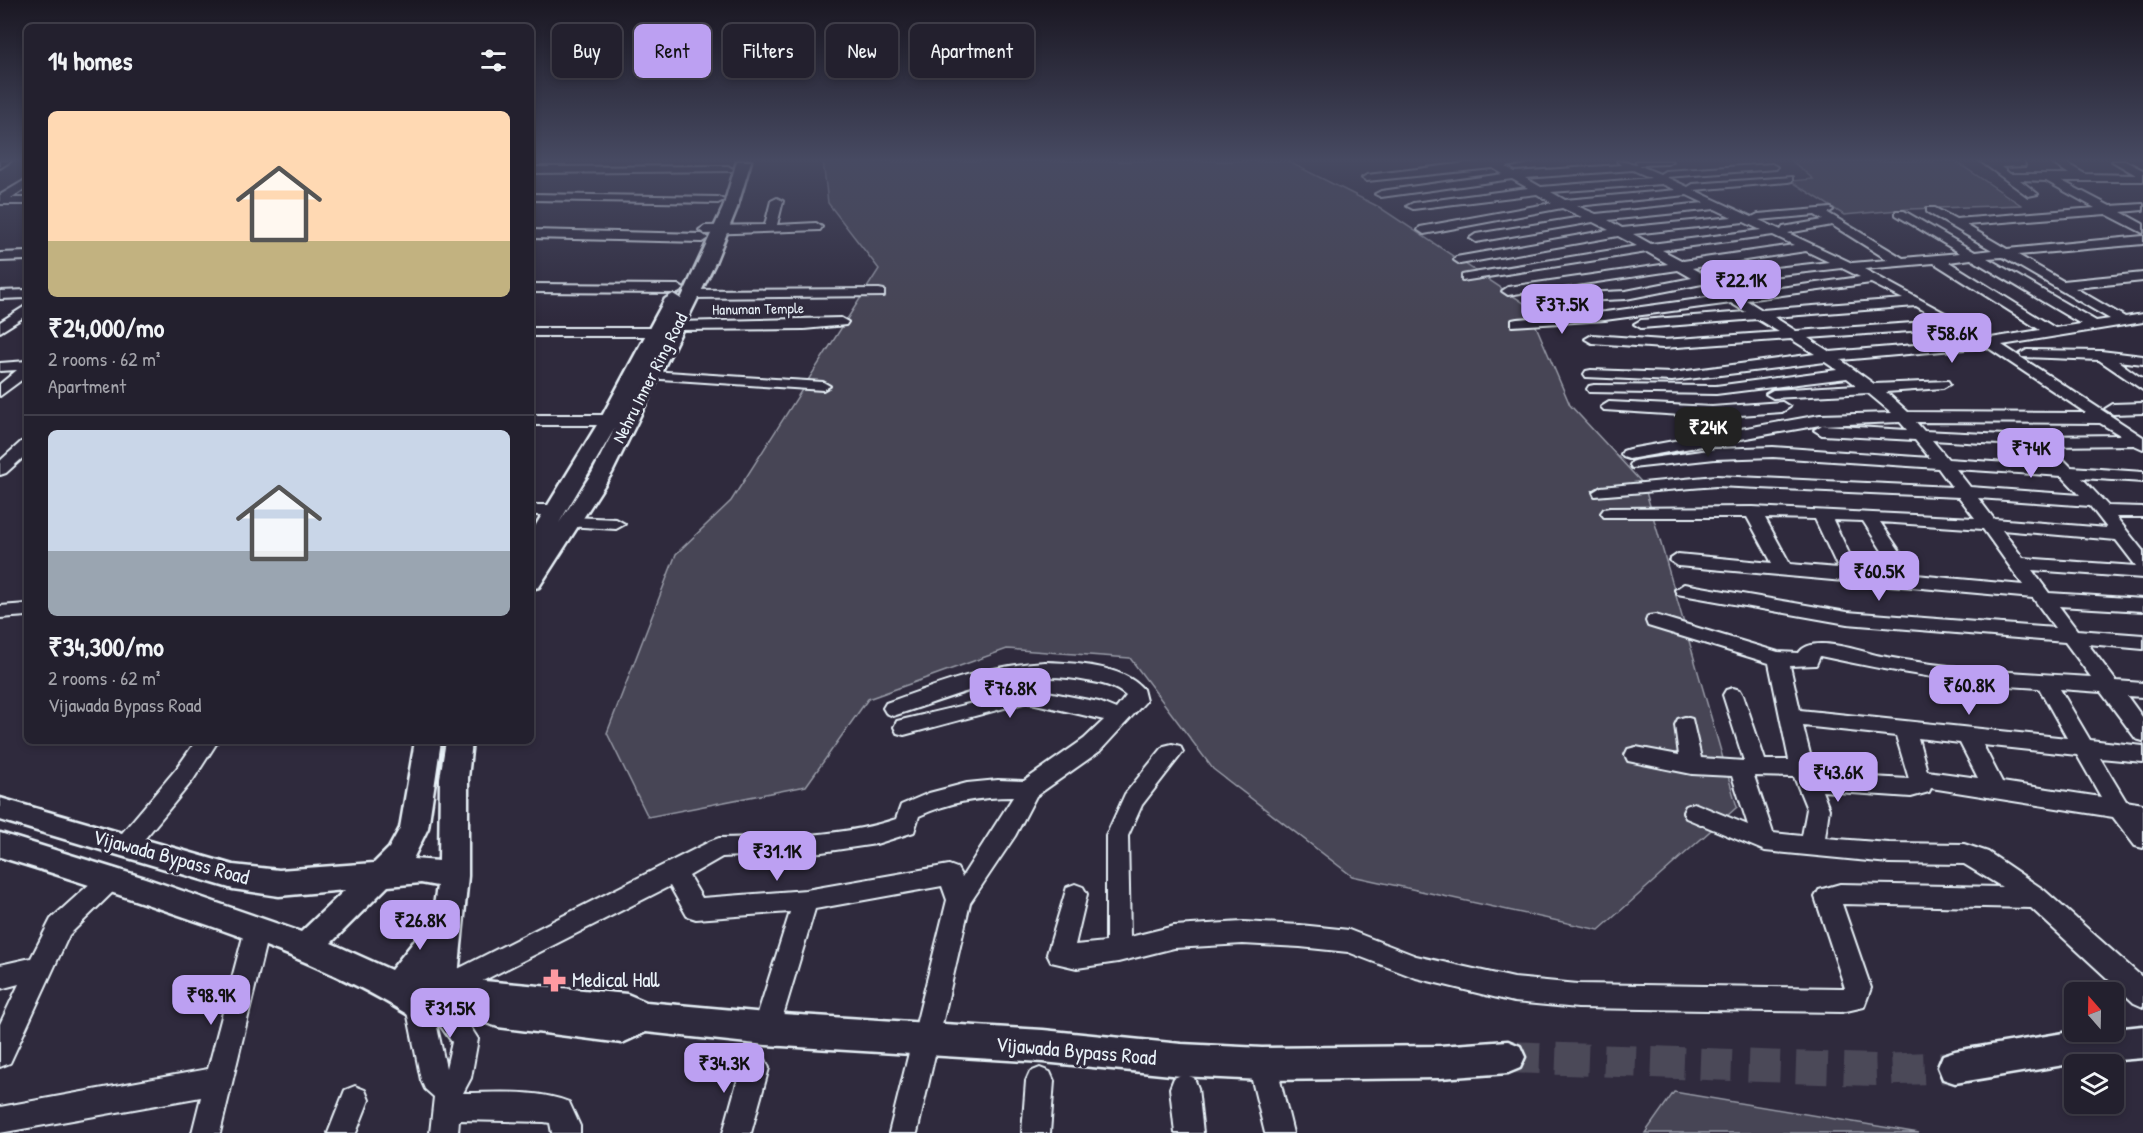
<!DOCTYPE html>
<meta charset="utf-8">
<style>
body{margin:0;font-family:"Patrick Hand",sans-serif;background:#2b2836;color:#f1f3f6;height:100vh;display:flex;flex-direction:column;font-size:22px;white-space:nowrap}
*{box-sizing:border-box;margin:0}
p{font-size:20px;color:#a3a3aa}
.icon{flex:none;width:33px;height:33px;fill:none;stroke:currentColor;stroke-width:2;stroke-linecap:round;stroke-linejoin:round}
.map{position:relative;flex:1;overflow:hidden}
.details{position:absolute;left:24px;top:24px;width:510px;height:720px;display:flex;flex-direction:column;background:#23202e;border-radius:9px;box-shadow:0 3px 9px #0003,0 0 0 2px #403e4a}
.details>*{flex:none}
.guide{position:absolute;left:552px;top:24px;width:570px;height:54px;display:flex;gap:12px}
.needle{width:39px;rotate:340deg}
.controls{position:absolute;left:2064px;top:982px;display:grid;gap:12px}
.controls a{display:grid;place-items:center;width:60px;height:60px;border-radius:9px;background:#23202e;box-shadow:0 3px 9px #0003,0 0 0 2px #403e4a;font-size:30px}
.price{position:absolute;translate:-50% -51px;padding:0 14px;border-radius:12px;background:#bca0f2;color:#111;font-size:20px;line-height:39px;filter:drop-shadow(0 2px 3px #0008)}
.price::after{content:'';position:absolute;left:50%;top:36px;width:18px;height:14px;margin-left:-9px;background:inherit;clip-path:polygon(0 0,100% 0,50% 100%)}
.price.selected{background:#222;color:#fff}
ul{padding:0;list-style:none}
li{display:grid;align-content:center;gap:12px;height:318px;padding:0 24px}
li+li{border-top:2px solid #403e4a}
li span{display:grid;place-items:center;height:186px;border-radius:9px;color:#555}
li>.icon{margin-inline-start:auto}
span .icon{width:108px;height:108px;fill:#fffc;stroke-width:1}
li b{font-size:26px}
h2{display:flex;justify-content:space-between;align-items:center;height:72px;padding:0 24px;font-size:26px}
.chip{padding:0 21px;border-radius:9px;background:#23202e;box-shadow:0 3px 9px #0003,0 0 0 2px #403e4a;font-size:21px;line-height:54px}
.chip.selected{background:#bca0f2;color:#111}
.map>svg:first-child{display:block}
.green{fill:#464455;stroke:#979aa6;stroke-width:1.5}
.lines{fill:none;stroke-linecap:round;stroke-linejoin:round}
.major-tunnel{stroke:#4b4859;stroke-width:32;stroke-dasharray:32 16;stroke-linecap:butt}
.minor-casing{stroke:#e8f1f8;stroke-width:4}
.major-casing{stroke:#e8f1f8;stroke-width:5}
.minor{fill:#2f2a3d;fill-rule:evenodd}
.major{fill:#2f2a3d;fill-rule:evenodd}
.labels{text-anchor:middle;stroke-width:6;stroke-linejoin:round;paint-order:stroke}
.far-street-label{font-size:15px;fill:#e8f1f8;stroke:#2f2a3d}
.street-label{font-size:18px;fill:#e8f1f8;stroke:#2f2a3d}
.near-street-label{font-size:21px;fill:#e8f1f8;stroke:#2f2a3d}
.near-poi-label{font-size:21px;fill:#e8f1f8;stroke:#2f2a3d;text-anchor:start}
</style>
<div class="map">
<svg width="2143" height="1133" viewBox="0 0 2143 1133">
<rect width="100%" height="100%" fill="#2f2a3d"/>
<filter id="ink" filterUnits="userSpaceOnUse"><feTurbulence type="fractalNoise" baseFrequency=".0167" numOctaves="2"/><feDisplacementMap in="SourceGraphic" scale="12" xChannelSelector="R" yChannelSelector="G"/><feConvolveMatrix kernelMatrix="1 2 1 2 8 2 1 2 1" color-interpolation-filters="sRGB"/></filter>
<g filter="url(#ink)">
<g class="green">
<path d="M 823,161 L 1287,161 L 1379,207 L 1527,305 L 1570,405 L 1644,485 L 1737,807 L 1599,930 L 1352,876 L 1213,769 L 1130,658 L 1007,649 L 868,699 L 806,786 L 648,817 L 607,733 L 676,554 L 731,501 L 879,269 L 828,203 Z"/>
<path d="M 1792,161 L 1955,161 L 2021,205 L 1909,209 L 1844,215 L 1791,181 L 1813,179 Z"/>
<path d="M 1674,1092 L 1919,1133 L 1645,1133 Z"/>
</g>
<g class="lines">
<path class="major-tunnel" d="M 1508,1057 L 1875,1070 L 1955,1067"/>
<defs>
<g id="minor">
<path d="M 0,161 L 11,161 L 0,168 Z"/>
<path d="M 1484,161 L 1534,161 L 1506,167 L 1515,172 L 1621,165 L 1617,161 L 1637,164 L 1636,161 L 1672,161 L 1667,164 L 1638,165 L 1660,174 L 1665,171 L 1772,164 L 1777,167 L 1776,169 L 1666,177 L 1688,187 L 1693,184 L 1792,177 L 1792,181 L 1788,182 L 1694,190 L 1752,217 L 1758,214 L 1831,208 L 1833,210 L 1828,213 L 1903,258 L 1960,253 L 1896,215 L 1896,211 L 1904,211 L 1975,252 L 1992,250 L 1927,212 L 1927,208 L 1935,208 L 1956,219 L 2095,208 L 2046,181 L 2020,180 L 2038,194 L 2028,196 L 1980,161 L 2024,161 L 2025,166 L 2001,167 L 2010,174 L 2069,174 L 2049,161 L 2062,161 L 2085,174 L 2136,175 L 2112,161 L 2125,161 L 2143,170 L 2143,181 L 2062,181 L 2110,206 L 2143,204 L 2143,210 L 2121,212 L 2143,224 L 2143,233 L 2106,214 L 1966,225 L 2007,249 L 2143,236 L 2143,244 L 2018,255 L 2063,281 L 2143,273 L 2143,281 L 2075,288 L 2125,317 L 2143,314 L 2143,322 L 2002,345 L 2143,437 L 2143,449 L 2134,445 L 2050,446 L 2071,467 L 2143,472 L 2143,482 L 2082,478 L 2108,506 L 2143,507 L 2143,517 L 2116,517 L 2143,551 L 2143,578 L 2032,570 L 2049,593 L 2143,599 L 2143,611 L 2059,606 L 2077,630 L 2143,635 L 2143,649 L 2088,644 L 2116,681 L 2143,683 L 2143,697 L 2127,696 L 2143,718 L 2143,741 L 2136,739 L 2101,692 L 2060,689 L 2090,740 L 2143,746 L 2143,762 L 2100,758 L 2126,801 L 2143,804 L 2143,848 L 2135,846 L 2113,817 L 1931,788 L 1929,792 L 1911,797 L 1822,791 L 1829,809 L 1825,838 L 1889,843 L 1964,844 L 1988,852 L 2044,890 L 2143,978 L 2143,1007 L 2134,1003 L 2031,908 L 1842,904 L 1871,988 L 1864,1007 L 1842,1012 L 1578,1008 L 1514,1002 L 1416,978 L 1348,952 L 1300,947 L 1243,944 L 1174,948 L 1118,962 L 1077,968 L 1051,962 L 1047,954 L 1067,887 L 1075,884 L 1083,887 L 1087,894 L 1075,945 L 1106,942 L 1106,836 L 1125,794 L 1164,746 L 1172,744 L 1180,746 L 1183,752 L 1142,805 L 1128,836 L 1130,937 L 1174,926 L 1243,922 L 1300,925 L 1349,930 L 1416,956 L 1514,978 L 1578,984 L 1842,988 L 1845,988 L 1815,897 L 1819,890 L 1840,884 L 2002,887 L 1964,864 L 1889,863 L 1765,851 L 1686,818 L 1683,812 L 1686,806 L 1694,803 L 1748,825 L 1732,776 L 1692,774 L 1628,761 L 1625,755 L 1628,749 L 1636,747 L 1679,755 L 1675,725 L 1678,719 L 1685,717 L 1692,719 L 1701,758 L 1744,761 L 1723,695 L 1726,690 L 1733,688 L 1740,690 L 1743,695 L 1765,760 L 1789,760 L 1769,663 L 1648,626 L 1646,621 L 1648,616 L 1655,615 L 1778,652 L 1799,653 C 1811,633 1862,652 1881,656 C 1951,669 2020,673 2091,677 L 2065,642 L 1847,624 L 1677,594 L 1675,590 L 1684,584 L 1847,612 L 2055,628 L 2033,598 L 1678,566 L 1669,560 L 1678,554 L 1772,563 L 1747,517 L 1604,517 L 1601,513 L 1604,509 L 1610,508 L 1753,507 L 1975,518 L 1959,497 L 1716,486 L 1595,496 L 1593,492 L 1601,487 L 1716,476 L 1952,487 L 1938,468 L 1773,457 L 1715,459 L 1632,468 L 1630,465 L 1632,462 L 1638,460 L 1715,449 L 1773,447 L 1930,458 L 1915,440 L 1822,435 L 1814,430 L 1822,425 L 1907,430 L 1900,422 L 1820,425 L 1629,459 L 1623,457 L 1621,454 L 1623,451 L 1629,449 L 1820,415 L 1892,413 L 1868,393 L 1773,398 L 1766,394 L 1773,390 L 1856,385 L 1847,378 L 1716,394 L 1589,392 L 1587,389 L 1589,386 L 1594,385 L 1716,386 L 1837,370 L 1825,362 L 1672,381 L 1586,377 L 1584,374 L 1586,371 L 1591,370 L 1672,373 L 1815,354 L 1791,339 L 1663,348 L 1592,343 L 1585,339 L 1592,335 L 1663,340 L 1779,332 L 1757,319 L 1641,328 L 1634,324 L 1641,320 L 1746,312 L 1731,303 L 1605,320 L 1512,326 L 1512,320 L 1517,319 L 1605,312 L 1721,296 L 1702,284 L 1626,299 L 1559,302 L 1552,298 L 1559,294 L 1626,291 L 1692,278 L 1678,270 L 1508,295 L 1502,291 L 1508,287 L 1668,264 L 1647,252 L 1462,281 L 1462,275 L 1467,274 L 1637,246 L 1618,236 L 1460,264 L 1454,260 L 1456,257 L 1609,230 L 1593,222 L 1476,242 L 1470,238 L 1476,234 L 1582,217 L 1562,208 L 1424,234 L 1418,230 L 1420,227 L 1552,203 L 1537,194 L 1413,209 L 1407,206 L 1413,203 L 1528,188 L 1512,179 L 1381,197 L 1375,194 L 1381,191 L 1503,174 L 1493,168 L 1367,181 L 1362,178 L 1367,175 ZM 1633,170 L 1651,178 L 1541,187 L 1525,178 ZM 1662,184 L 1676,190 L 1565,200 L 1551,192 ZM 1687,195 L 1704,203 L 1596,214 L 1577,206 ZM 1715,209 L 1732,217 L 1622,228 L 1608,220 ZM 1815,215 L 1823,220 L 1783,227 L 1781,230 L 1759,220 ZM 1744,222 L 1761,230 L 1651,244 L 1633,234 ZM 1832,225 L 1888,260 L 1852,263 L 1788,233 ZM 1773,235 L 1794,245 L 1683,261 L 1662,250 ZM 1806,251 L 1829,262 L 1706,276 L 1692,268 ZM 2003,257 L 2110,319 L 2096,321 L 1987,258 ZM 1971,259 L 2081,324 L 2055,328 L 1949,262 ZM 1934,263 L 2040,330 L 1991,338 L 1864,269 ZM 1842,268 L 1860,277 L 1736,294 L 1717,282 ZM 1871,283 L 1903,299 L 1762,310 L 1746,300 ZM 1916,306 L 1942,321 L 1796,331 L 1774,317 ZM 1954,328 L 1975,340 L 1830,352 L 1808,338 ZM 1987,347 L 2086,413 L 1908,412 L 1886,392 L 1943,388 L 1950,384 L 1948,381 L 1874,384 L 1841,360 ZM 1916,422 L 2100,423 L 2120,435 L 2041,436 L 2033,432 L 2026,436 L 1924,431 ZM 1932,440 L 2033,446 L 2052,466 L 1948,459 ZM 1956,469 L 2062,476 L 2080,495 L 1970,487 ZM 1978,498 L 2090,506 L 2107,528 L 1994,519 ZM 1765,518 L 1815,519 L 1838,568 L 1790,564 ZM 1833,520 L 1863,521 L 1897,574 L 1857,570 ZM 1880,522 L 1983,529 L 2023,585 L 1916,575 ZM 2002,530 L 2116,540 L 2136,566 L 2023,558 ZM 1820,656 C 1893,672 1964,684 2039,688 L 2067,738 L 1800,710 L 1790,666 L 1816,665 ZM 1803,726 L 1896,736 L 1909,779 L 1815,774 ZM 1918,738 L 1960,743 L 1978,778 L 1927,771 ZM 1983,745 L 2077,755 L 2101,797 L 2002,782 ZM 1754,776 L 1794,777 L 1807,809 L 1802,836 L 1773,833 Z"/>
<path d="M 728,166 L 733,169 L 732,171 L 531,173 L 531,167 Z"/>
<path d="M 27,179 L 27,187 L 11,198 L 27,198 L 27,204 L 0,204 L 0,195 Z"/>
<path d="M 531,194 L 718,197 L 724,200 L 718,203 L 531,200 Z"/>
<path d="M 777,198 L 783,201 L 777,225 L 816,223 L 822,227 L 820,230 L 705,234 L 699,230 L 705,226 L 765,225 L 771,201 Z"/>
<path d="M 531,230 L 702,234 L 708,238 L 702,242 L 531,238 Z"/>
<path d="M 27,252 L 27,260 L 0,261 L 0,253 Z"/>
<path d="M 531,284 L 678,285 L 684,289 L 678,293 L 531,292 Z"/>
<path d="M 879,289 L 884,290 L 884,296 L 692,298 L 685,294 L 692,290 Z"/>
<path d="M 27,290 L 27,298 L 0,299 L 0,291 Z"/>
<path d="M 27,305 L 27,315 L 0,332 L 0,322 Z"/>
<path d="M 841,318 L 848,322 L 846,325 L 804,329 L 676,330 L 669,326 L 676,322 Z"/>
<path d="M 531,328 L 655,328 L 662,332 L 655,336 L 531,336 Z"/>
<path d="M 2027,350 L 2101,351 L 2143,356 L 2143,364 L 2118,361 L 2143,379 L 2143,390 L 2099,360 L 2022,357 L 2020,354 Z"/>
<path d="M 27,361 L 27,376 L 0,396 L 0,384 L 17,370 L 0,371 L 0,363 Z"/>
<path d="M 651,371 L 823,382 L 830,386 L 823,390 L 646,378 L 644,375 L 646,372 Z"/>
<path d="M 1609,402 L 1712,407 L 1782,402 L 1790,407 L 1782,412 L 1712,417 L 1604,410 L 1601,407 Z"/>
<path d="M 2143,403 L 2143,413 L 2113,414 L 2105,409 L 2113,404 Z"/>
<path d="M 531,415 L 625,415 L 633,420 L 625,425 L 531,425 Z"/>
<path d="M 27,440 L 27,454 L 6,473 L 0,475 L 0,461 L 21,442 Z"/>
<path d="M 531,505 L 557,505 L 565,510 L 557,515 L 531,515 Z"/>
<path d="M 572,517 L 616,519 L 625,524 L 616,529 L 566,526 L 563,522 L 566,518 Z"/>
<path d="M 27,604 L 27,616 L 0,618 L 0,606 Z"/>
<path d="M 1045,662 C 1075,663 1122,665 1143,689 L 1146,701 L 1100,751 L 1036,796 L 1015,836 L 970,903 L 917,1133 L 889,1133 L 947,900 L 942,886 L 815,909 L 779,1029 L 775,1038 L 766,1041 L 757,1038 L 753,1029 L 790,912 L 696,919 L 687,916 L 670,886 L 451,997 L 478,1039 L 471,1078 L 463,1093 C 498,1093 536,1089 569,1102 L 580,1126 L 580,1133 L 552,1133 L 550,1123 L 544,1122 L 459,1120 L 458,1133 L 430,1133 L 434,1097 L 425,1089 L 421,1080 L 406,1006 L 410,997 L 419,994 L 428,997 L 430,1001 L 432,996 L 440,993 L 436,986 L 440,978 L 711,841 L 719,838 C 778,836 840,838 896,819 L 901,805 L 929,793 L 967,783 L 998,780 L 1024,781 L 1084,739 L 1104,720 L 1027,702 L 904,735 L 897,733 L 894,727 L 897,721 L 990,699 L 1014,689 L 1027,688 L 1099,702 L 1116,709 L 1126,696 C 1115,686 1101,683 1087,681 C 1017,666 959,696 893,716 L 886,713 L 883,708 L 886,703 C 938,684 989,665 1045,662 ZM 1013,797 L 962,877 L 957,868 L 949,865 L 806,890 L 702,898 L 689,876 L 722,857 L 822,852 L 876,844 L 914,832 L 919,816 C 949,802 980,797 1013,797 ZM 435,1018 L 452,1042 L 446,1068 Z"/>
<path d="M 196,741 L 218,741 L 193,780 L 133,853 L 125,856 L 117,853 L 113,846 L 117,839 L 177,768 Z"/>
<path d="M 112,868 L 120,871 L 124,878 L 120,885 L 69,935 L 10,1063 L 0,1067 L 0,1024 L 19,984 L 0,989 L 0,965 L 31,958 L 51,919 L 104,871 Z"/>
<path d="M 257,918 L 266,921 L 269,929 L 220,1133 L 192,1133 L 201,1097 L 0,1133 L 0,1107 L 208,1069 L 245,929 L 248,921 Z"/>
<path d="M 1262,1051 L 1272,1055 L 1276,1064 L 1293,1133 L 1265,1133 L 1248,1064 L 1252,1055 Z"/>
<path d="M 755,1055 L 765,1059 L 769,1068 L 751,1133 L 723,1133 L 741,1068 L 745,1059 Z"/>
<path d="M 1040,1068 L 1050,1072 L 1054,1081 L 1050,1133 L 1022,1133 L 1026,1081 L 1030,1072 Z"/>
<path d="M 1184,1074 L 1194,1078 L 1198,1088 L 1203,1133 L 1175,1133 L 1170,1088 L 1174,1078 Z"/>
<path d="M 355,1086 L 365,1090 L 369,1100 L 356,1133 L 328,1133 L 345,1090 Z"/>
</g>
<g id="major">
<path d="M 737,161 L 751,161 L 737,208 L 714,265 L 612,473 L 539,587 L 531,589 L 531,565 L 536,557 L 531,558 L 531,533 L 600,420 L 665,299 L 673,294 L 681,299 L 723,208 ZM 615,428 L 592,473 L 559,523 Z"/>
<path d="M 415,741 L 441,741 L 428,828 L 413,859 L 439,861 L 440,778 L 446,741 L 472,741 L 468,778 L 468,876 L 458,976 L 462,979 L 627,994 L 646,1002 L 766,1013 L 1043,1030 L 1181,1044 L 1262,1048 L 1440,1046 L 1508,1041 L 1520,1046 L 1525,1057 L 1520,1068 L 1508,1073 L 1440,1078 L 1262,1080 L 1181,1076 L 1043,1062 L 766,1045 L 646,1032 L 622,1043 L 498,1027 L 486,1023 L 482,1011 L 459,1009 C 450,1025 418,1031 407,1014 C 344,975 276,949 208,925 C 139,901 70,878 0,857 L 0,833 L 145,878 L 301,932 L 345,890 L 279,896 L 233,889 L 0,820 L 0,798 L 233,865 L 279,870 L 374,863 L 389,848 L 400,828 ZM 421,883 L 437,886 L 432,919 L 391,970 L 331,943 L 388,886 Z"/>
<path d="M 2143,1026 L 2143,1058 L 2070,1064 L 1955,1083 L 1943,1079 L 1938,1067 L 1943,1055 L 1955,1051 L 2070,1032 L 2114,1032 L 2114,1029 Z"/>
</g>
</defs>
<use href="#minor" class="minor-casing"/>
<use href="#major" class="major-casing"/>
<use href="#minor" class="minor"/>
<use href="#major" class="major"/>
</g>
</g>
<linearGradient id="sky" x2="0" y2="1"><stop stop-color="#1a1722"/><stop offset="0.5" stop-color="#474a62"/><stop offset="1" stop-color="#474a62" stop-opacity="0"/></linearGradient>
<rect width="2143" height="320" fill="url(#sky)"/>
<defs>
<symbol id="pharmacy-bare" viewBox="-9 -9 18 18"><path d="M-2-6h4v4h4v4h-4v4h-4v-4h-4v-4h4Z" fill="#ff9aa2" stroke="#2f2a3d" stroke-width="2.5" paint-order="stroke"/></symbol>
</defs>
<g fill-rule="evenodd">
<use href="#pharmacy-bare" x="538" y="964" width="33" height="33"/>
</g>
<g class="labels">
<g class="far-street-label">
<text transform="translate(758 309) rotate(-1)" y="5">Hanuman Temple</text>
</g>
<g class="street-label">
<text transform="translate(650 378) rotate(-63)" y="6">Nehru Inner Ring Road</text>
</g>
<g class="near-street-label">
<text transform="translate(171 857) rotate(15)" y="7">Vijawada Bypass Road</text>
<text transform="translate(1076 1051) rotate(5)" y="7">Vijawada Bypass Road</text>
</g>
<g class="near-poi-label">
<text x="572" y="987">Medical Hall</text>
</g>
</g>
</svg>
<div class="controls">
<a><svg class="needle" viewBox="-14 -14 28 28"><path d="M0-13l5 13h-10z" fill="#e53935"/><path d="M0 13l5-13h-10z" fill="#a3a3aa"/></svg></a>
<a><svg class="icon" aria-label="layers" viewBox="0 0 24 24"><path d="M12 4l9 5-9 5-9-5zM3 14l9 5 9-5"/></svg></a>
</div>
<b class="price" style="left:1741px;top:311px">₹22.1K</b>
<b class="price" style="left:1562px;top:335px">₹37.5K</b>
<b class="price" style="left:1952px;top:364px">₹58.6K</b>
<b class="price selected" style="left:1708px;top:458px">₹24K</b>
<b class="price" style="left:2031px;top:479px">₹74K</b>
<b class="price" style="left:1879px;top:602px">₹60.5K</b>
<b class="price" style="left:1969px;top:716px">₹60.8K</b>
<b class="price" style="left:1010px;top:719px">₹76.8K</b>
<b class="price" style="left:1838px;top:803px">₹43.6K</b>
<b class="price" style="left:777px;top:882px">₹31.1K</b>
<b class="price" style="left:420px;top:951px">₹26.8K</b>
<b class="price" style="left:211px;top:1026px">₹98.9K</b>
<b class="price" style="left:450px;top:1039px">₹31.5K</b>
<b class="price" style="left:724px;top:1094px">₹34.3K</b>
<div class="guide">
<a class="chip">Buy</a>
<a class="chip selected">Rent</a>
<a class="chip">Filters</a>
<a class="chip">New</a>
<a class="chip">Apartment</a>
</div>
<section class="details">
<h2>14 homes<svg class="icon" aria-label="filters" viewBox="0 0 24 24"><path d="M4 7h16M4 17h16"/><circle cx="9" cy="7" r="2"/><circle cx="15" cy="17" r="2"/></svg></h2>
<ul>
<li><span style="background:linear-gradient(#ffd9b3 70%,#c2b280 0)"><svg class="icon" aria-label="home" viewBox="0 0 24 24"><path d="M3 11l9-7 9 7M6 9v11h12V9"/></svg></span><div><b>₹24,000/mo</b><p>2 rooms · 62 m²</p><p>Apartment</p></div></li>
<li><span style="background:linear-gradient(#c9d6e8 65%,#9aa5b1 0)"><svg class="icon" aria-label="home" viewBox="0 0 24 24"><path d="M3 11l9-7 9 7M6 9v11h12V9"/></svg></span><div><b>₹34,300/mo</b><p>2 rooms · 62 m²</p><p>Vijawada Bypass Road</p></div></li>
</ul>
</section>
</div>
